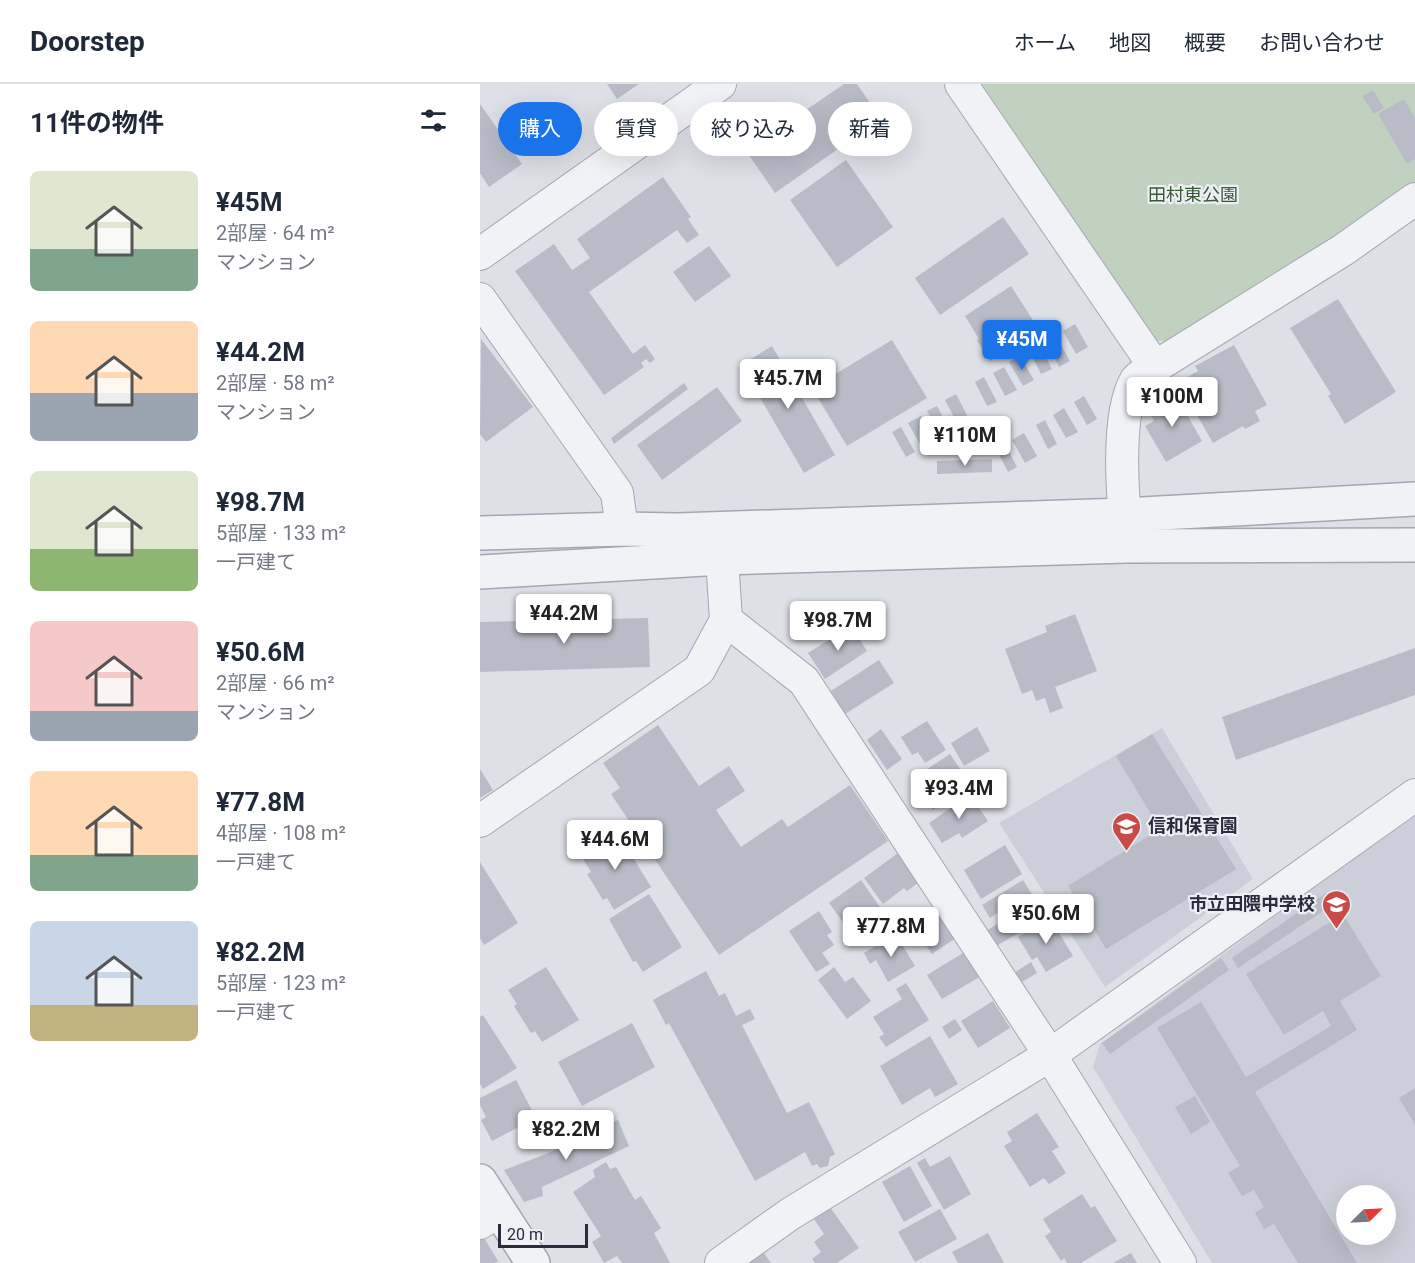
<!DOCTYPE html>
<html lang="ja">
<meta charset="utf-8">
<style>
body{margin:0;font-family:Roboto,"Noto Sans JP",sans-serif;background:#f2f2f3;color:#1f2937;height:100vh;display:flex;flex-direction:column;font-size:22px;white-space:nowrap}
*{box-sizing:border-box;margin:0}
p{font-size:20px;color:#747a83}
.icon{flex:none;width:33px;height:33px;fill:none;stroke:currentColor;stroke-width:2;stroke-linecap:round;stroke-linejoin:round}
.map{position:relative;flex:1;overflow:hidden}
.side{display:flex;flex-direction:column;background:#fff;width:480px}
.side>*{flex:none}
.banner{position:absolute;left:18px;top:18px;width:570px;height:54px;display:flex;gap:12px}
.needle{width:39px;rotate:66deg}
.controls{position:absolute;left:856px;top:1101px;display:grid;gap:12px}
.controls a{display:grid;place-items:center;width:60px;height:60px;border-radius:50%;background:#fff;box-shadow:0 6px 24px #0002;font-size:30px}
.scale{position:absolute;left:18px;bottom:15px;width:90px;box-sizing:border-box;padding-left:6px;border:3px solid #282c3e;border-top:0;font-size:16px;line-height:21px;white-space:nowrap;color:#282c3e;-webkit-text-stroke:4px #edeff5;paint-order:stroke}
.price{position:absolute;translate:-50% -51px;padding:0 14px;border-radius:6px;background:#fff;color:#222;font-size:20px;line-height:39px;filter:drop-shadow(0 2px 3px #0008)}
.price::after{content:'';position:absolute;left:50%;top:36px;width:18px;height:14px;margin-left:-9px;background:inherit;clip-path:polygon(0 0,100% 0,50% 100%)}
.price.current{background:#1a73e8;color:#fff}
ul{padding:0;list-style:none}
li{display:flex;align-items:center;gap:18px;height:150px;padding:0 30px}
li span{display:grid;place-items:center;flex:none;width:168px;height:120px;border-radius:9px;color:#555}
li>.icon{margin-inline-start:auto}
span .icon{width:72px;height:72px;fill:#fffc;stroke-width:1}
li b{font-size:26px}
h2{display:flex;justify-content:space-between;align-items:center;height:72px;padding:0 30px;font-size:26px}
.chip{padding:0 21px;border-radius:27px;background:#fff;box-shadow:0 6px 24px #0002;font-size:21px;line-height:54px}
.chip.current{background:#1a73e8;color:#fff}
header{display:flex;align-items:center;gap:36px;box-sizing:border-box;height:84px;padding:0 30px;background:#fff;border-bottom:2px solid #e0e1e3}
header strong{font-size:28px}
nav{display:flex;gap:33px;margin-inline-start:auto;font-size:21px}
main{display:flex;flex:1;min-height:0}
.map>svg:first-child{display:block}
.built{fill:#cccfd9;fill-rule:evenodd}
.green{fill:#c1d1c0}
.building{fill:#b9bbc7}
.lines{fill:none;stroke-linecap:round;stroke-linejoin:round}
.minor-casing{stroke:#a4a6b1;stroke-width:34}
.tertiary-casing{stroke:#a4a6b1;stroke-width:36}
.minor{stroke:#f1f2f6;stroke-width:32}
.tertiary{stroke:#f1f2f6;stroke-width:33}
.labels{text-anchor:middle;stroke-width:4.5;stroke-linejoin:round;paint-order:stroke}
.park-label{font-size:18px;fill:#365936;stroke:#edeff5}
.poi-label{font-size:18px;font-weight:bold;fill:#282c3e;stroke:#edeff5;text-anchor:start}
</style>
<header>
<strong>Doorstep</strong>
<nav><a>ホーム</a><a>地図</a><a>概要</a><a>お問い合わせ</a></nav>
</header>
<main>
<section class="side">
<h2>11件の物件<svg class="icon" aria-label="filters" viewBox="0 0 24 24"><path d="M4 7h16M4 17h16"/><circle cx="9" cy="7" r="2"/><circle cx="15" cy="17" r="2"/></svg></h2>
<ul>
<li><span style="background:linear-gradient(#dfe7d0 65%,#7fa58c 0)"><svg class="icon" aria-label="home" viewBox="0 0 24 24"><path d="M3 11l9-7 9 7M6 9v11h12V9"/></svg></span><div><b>¥45M</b><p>2部屋 · 64 m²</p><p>マンション</p></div></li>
<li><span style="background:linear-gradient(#ffd9b3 60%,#9aa5b1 0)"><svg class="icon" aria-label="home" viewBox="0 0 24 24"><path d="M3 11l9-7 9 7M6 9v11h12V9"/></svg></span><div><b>¥44.2M</b><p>2部屋 · 58 m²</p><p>マンション</p></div></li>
<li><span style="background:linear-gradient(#dfe7d0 65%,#8fb573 0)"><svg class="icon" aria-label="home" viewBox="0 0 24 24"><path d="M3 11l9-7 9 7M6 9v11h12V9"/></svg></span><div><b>¥98.7M</b><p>5部屋 · 133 m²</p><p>一戸建て</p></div></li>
<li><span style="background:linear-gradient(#f6c9c9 75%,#9aa5b1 0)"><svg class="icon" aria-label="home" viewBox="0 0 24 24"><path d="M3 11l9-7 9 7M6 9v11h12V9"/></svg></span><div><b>¥50.6M</b><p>2部屋 · 66 m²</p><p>マンション</p></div></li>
<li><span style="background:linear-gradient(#ffd9b3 70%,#7fa58c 0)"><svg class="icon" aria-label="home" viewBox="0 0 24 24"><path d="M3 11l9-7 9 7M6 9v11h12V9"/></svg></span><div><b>¥77.8M</b><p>4部屋 · 108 m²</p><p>一戸建て</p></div></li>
<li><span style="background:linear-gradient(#c9d6e8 70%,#c2b280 0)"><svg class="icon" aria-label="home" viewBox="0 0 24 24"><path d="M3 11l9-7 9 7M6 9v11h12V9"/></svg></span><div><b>¥82.2M</b><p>5部屋 · 123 m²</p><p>一戸建て</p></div></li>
</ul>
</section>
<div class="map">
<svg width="935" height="1179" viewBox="0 0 935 1179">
<rect width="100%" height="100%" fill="#dee0e7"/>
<g class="built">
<path d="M 682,644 L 773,795 L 625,903 L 519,739 Z"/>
<path d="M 935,730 L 935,1179 L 732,1179 L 613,983 L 620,960 ZM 867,1112 L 906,1112 L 906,1150 L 867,1150 Z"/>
</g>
<path class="green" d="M 502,0 L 935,0 L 935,98 L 865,147 L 688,257 L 674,257 Z"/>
<g class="building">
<path d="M 127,0 L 159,0 L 137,15 Z"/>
<path d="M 364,0 L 377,0 L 401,35 L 295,109 L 266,67 Z"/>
<path d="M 893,6 L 904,24 L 894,30 L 882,12 Z"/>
<path d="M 924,15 L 935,34 L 935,75 L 927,80 L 898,30 Z"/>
<path d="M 0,20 L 42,80 L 9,103 L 0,89 Z"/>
<path d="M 366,76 L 413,143 L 357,183 L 310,116 Z"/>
<path d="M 183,93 L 211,133 L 208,135 L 219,151 L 207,159 L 197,146 L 109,208 L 153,270 L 165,261 L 175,275 L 170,279 L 166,275 L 161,279 L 164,283 L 124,311 L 35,187 L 74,160 L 92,186 L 110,174 L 97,155 Z"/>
<path d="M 523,133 L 549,170 L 460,231 L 435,194 Z"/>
<path d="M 229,162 L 251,192 L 215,218 L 193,188 Z"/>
<path d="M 531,202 L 556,241 L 546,247 L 549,252 L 510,277 L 497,256 L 499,255 L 485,232 Z"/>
<path d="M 858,215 L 916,308 L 865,340 L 848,312 L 851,310 L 810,244 Z"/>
<path d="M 595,240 L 608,263 L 596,270 L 583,247 Z"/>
<path d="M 576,252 L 590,277 L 579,283 L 566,258 Z"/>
<path d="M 1,255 L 53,323 L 6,358 L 0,350 Z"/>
<path d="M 412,256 L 447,314 L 367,362 L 332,304 Z"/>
<path d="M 754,261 L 787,321 L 775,327 L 780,337 L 765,345 L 763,342 L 733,359 L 710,319 L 713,317 L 702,296 L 718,287 L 715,282 Z"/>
<path d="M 292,262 L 355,371 L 324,389 L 261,281 Z"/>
<path d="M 560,262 L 572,285 L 561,290 L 549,267 Z"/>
<path d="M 540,272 L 554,296 L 543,302 L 529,278 Z"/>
<path d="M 524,283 L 537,306 L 525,312 L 513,289 Z"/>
<path d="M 504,293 L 517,318 L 507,322 L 495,298 Z"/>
<path d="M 204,299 L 208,305 L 134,360 L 131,354 Z"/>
<path d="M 237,303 L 262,337 L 182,396 L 157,361 Z"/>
<path d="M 694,308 L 722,357 L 686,378 L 665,342 L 674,337 L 667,323 Z"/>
<path d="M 476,310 L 489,335 L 478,341 L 465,316 Z"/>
<path d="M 604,312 L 617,335 L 607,341 L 594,318 Z"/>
<path d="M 457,322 L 470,346 L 460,351 L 447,327 Z"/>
<path d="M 584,324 L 598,348 L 586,354 L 573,331 Z"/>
<path d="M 441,332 L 453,356 L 441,362 L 428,339 Z"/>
<path d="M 565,336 L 577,360 L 568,365 L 556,341 Z"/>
<path d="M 421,343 L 435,368 L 426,373 L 412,348 Z"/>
<path d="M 544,349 L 557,372 L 545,379 L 532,356 Z"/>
<path d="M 524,358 L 537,383 L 528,388 L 515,363 Z"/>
<path d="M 512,375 L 512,388 L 457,390 L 457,377 Z"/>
<path d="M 595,530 L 617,587 L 575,603 L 583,624 L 570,629 L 565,614 L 556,617 L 552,606 L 542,610 L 525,565 L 567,548 L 565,542 Z"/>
<path d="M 168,534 L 170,583 L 0,588 L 0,538 Z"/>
<path d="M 371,542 L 387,567 L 345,595 L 328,569 Z"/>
<path d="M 935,564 L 935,611 L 756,676 L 742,633 Z"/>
<path d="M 399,576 L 414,599 L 365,630 L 351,607 Z"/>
<path d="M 447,637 L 466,666 L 445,679 L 438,668 L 432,671 L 421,653 Z"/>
<path d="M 178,641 L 219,702 L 249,682 L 265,707 L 236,726 L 261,763 L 302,735 L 308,743 L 370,701 L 408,757 L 239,871 L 131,710 L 140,704 L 123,679 Z"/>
<path d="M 497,643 L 510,667 L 484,682 L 471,659 Z"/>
<path d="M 401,645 L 422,675 L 407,686 L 387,656 Z"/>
<path d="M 672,650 L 756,785 L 626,865 L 588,802 L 680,745 L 636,672 Z"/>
<path d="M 470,670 L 491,701 L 453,726 L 432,695 Z"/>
<path d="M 0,685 L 13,706 L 0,714 Z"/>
<path d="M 490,711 L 508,737 L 482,754 L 479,749 L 462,759 L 449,739 Z"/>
<path d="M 137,747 L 171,803 L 134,826 L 127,814 L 123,816 L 107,790 L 111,788 L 100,770 Z"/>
<path d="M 525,761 L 542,790 L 501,815 L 484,786 Z"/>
<path d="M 422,766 L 443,795 L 427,807 L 424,804 L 403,820 L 384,794 Z"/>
<path d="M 0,778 L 38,839 L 4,861 L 0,854 Z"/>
<path d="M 381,796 L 402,826 L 371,849 L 349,819 Z"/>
<path d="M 543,796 L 563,828 L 545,839 L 537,825 L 530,830 L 526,823 L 510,834 L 502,821 Z"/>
<path d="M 846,809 L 852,821 L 758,884 L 752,874 Z"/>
<path d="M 169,810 L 202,863 L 163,888 L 156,877 L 153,878 L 129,835 Z"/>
<path d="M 339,827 L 352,848 L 347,851 L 354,861 L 342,869 L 350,880 L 336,888 L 309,847 Z"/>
<path d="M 453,827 L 457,832 L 462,828 L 479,852 L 452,870 L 432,841 Z"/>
<path d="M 863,830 L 901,892 L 860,917 L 877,946 L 775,1008 L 877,1179 L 818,1179 L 794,1140 L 784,1145 L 775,1129 L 784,1123 L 774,1106 L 762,1112 L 748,1089 L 760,1082 L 677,944 L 721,918 L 766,993 L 851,942 L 843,927 L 804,951 L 766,890 Z"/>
<path d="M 533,831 L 542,847 L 513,864 L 504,848 Z"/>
<path d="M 570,834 L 593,872 L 566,888 L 557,873 L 552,876 L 538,853 Z"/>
<path d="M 413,852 L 414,854 L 417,852 L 435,882 L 408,898 L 396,876 L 390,880 L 384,869 Z"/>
<path d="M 488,866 L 503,891 L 462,915 L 447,891 Z"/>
<path d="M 741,874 L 749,886 L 630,970 L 622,959 Z"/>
<path d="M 551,878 L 557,889 L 542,898 L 535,888 Z"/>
<path d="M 66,883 L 99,936 L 62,958 L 55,947 L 51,949 L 34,922 L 37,920 L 28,906 Z"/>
<path d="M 354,883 L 365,898 L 373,893 L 391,917 L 367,935 L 338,896 Z"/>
<path d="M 226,887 L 239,912 L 245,909 L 256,932 L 270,925 L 275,935 L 262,941 L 307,1029 L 329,1018 L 355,1070 L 350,1073 L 348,1082 L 340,1084 L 337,1080 L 332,1082 L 325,1068 L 275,1097 L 189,939 L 186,941 L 173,916 Z"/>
<path d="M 426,899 L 449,936 L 406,963 L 399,953 L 404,950 L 393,933 L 422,915 L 416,905 Z"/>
<path d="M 513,917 L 530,944 L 498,964 L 481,937 Z"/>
<path d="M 3,931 L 37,984 L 3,1005 L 0,1000 L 0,933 Z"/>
<path d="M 475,935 L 482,946 L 469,955 L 462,943 Z"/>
<path d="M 152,939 L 175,983 L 102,1022 L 78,978 Z"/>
<path d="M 450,952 L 478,1000 L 455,1013 L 450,1004 L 422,1021 L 400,982 Z"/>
<path d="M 36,996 L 56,1034 L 12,1057 L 1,1036 L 6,1033 L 0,1021 L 0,1014 Z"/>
<path d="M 935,1004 L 935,1041 L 919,1014 Z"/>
<path d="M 715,1012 L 730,1038 L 711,1050 L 695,1023 Z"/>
<path d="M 557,1029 L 579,1063 L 572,1067 L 586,1089 L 569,1100 L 564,1094 L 550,1103 L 524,1062 L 532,1057 L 527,1048 Z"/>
<path d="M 138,1036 L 149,1062 L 62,1103 L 63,1112 L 44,1118 L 24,1086 L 66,1070 Z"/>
<path d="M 470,1072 L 491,1110 L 464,1126 L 437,1079 L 445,1074 L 450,1083 Z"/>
<path d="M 126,1078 L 130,1085 L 136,1083 L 155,1116 L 161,1112 L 181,1144 L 174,1149 L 190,1179 L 142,1179 L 137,1172 L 124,1179 L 112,1158 L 121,1152 L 93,1108 L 115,1093 L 113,1086 Z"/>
<path d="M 430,1082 L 452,1122 L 424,1138 L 402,1098 Z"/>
<path d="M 602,1110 L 611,1124 L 615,1122 L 637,1157 L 601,1179 L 587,1179 L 584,1174 L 581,1177 L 565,1152 L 571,1148 L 563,1135 Z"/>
<path d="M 350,1123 L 379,1164 L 357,1179 L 335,1179 L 332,1175 L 341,1168 L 334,1158 L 344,1150 L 334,1135 Z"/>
<path d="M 460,1125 L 477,1155 L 435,1178 L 418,1148 Z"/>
<path d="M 0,1147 L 18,1177 L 15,1179 L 0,1179 Z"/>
<path d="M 508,1149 L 524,1179 L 478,1179 L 472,1168 Z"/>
<path d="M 284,1169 L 291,1179 L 269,1179 Z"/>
<path d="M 651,1169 L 657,1179 L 633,1179 Z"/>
</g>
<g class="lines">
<defs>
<g id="minor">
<path d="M 481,0 L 675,283 C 669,286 660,291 656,296 C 635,331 643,418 647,458"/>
<path d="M 0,170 L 240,0"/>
<path d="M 0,215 L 137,409 L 142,445"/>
<path d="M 675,283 L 863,166 L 935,115"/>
<path d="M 246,536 L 324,597 L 570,971 L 700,1179"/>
<path d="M 0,737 L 219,586 L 246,536 L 242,474"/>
<path d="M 0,1139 L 19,1127"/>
<path d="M 241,1179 L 310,1130 L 570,971 L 935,711"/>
</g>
<g id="tertiary">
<path d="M 0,449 L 142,445 L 198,446 L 644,431 L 935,415"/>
<path d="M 0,488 L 242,474 L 647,462 L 935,461"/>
<path d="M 0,1097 L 53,1179"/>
</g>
</defs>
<use href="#minor" class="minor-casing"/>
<use href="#tertiary" class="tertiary-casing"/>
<use href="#minor" class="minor"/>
<use href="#tertiary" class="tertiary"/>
</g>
<defs>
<symbol id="school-pin" viewBox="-11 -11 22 30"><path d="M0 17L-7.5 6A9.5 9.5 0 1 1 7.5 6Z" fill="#c94a46" stroke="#edeff5"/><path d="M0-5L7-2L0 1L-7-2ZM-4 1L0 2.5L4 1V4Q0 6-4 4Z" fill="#fff"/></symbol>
</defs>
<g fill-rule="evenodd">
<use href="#school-pin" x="630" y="726" width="33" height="45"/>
<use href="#school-pin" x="840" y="804" width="33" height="45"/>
</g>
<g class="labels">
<g class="park-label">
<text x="713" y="117">田村東公園</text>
</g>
<g class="poi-label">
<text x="668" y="748">信和保育園</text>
<text x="835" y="826" text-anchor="end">市立田隈中学校</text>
</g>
</g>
</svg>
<div class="controls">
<a><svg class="needle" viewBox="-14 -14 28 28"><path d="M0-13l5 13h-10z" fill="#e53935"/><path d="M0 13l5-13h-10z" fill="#747a83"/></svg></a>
</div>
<div class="scale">20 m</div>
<b class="price current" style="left:542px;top:287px">¥45M</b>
<b class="price" style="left:308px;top:326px">¥45.7M</b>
<b class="price" style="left:692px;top:344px">¥100M</b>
<b class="price" style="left:485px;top:383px">¥110M</b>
<b class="price" style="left:84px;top:561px">¥44.2M</b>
<b class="price" style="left:358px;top:568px">¥98.7M</b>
<b class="price" style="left:479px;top:736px">¥93.4M</b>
<b class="price" style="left:135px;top:787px">¥44.6M</b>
<b class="price" style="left:566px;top:861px">¥50.6M</b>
<b class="price" style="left:411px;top:874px">¥77.8M</b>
<b class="price" style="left:86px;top:1077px">¥82.2M</b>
<div class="banner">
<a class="chip current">購入</a>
<a class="chip">賃貸</a>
<a class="chip">絞り込み</a>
<a class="chip">新着</a>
</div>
</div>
</main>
